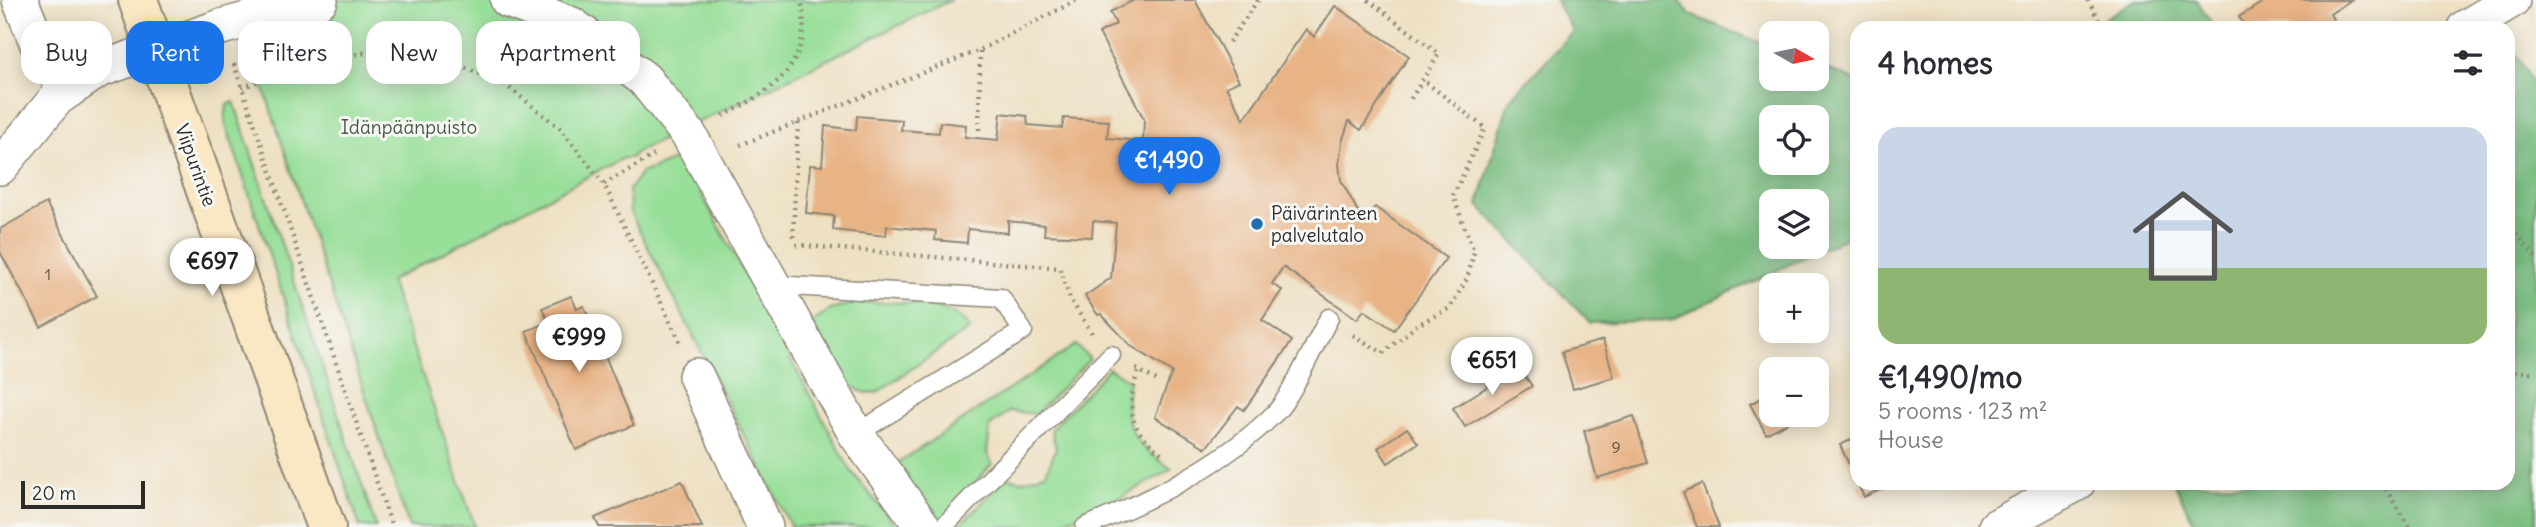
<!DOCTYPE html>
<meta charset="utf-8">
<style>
body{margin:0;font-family:Delius,sans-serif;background:#f2f2f3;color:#2b2b33;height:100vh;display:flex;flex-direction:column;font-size:26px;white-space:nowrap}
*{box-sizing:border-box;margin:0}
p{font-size:23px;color:#7c7c81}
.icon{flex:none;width:38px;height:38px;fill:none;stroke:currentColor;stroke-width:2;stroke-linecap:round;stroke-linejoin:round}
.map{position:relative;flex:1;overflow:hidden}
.panel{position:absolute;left:1850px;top:21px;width:665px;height:469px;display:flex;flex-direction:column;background:#fff;border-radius:21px;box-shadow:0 4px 18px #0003}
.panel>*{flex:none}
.guide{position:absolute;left:21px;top:21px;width:665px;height:63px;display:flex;gap:14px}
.needle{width:46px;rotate:99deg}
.fabs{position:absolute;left:1759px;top:21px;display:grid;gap:14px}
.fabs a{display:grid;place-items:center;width:70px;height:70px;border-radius:14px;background:#fff;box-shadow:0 4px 18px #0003;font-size:35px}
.scale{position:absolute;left:21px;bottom:18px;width:124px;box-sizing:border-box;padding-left:7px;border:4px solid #2b2b2b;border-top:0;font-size:19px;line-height:24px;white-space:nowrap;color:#2b2b2b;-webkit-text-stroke:5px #f6f6f2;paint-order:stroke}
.price{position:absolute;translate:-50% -60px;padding:0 16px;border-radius:24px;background:#fff;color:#222;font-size:23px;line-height:46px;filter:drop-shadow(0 2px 4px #0008)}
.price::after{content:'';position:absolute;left:50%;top:42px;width:21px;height:16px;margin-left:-10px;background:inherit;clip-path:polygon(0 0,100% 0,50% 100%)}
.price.active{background:#1a73e8;color:#fff}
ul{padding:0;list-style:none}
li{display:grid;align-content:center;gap:14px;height:371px;padding:0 28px}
li span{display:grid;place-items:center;height:217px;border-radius:21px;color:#555}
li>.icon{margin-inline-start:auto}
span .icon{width:126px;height:126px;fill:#fffc;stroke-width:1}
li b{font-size:30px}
h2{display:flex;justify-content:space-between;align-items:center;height:84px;padding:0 28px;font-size:30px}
.pill{padding:0 24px;border-radius:21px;background:#fff;box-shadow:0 4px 18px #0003;font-size:24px;line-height:63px}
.pill.active{background:#1a73e8;color:#fff}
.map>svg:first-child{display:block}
.green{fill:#98df99;stroke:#628562;stroke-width:2}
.forest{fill:#7abe81;stroke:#527456;stroke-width:2;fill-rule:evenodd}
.building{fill:#e8b385}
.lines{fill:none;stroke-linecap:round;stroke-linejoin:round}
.lane-casing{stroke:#8c8676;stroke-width:21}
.street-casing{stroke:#8c8676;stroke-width:38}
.secondary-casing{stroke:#8c8676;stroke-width:42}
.path{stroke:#8c8676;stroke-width:4.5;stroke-dasharray:2 5;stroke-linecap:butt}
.lane{stroke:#fff;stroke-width:18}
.street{stroke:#fff;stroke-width:35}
.secondary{stroke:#fae7c3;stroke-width:38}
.poi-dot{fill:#1f6fb2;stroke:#f6f6f2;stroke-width:2.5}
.labels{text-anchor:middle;stroke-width:6;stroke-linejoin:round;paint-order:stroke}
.number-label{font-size:16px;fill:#5a4d42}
.park-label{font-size:19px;fill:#465846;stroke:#f6f6f2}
.street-label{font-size:19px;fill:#2b2b2b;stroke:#f6f6f2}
.poi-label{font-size:19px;fill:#2b2b2b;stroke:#f6f6f2;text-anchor:start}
</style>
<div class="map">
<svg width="2536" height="527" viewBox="0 0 2536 527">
<rect width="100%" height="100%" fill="#f6f6f2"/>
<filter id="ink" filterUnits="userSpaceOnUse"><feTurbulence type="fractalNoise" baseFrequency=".0143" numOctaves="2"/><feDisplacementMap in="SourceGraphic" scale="14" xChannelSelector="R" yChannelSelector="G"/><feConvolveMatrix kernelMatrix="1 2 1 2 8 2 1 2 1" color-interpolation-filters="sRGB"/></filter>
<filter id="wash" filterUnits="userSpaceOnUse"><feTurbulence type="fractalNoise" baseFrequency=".00686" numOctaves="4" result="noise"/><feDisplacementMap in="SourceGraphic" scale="28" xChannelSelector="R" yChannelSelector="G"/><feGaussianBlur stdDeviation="1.57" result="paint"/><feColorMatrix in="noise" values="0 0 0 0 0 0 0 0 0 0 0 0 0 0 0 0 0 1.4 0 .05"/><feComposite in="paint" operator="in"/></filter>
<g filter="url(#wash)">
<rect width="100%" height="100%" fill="#eee0c2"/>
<g class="green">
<path d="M 239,0 L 951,0 L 638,151 L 630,158 L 623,158 L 390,281 L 475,527 L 409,527 L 255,62 L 247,60 L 246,53 L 251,48 Z"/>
<path d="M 234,102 L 376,527 L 360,527 L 225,122 L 227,105 Z"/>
<path d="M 677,159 L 700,191 L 851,471 L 897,527 L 791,527 L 630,212 L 629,190 L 641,173 Z"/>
<path d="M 856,302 C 891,304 949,296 970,329 L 876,393 C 842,397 827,348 812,323 L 828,311 Z"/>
<path d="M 1076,345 L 1090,359 L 1036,414 L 1010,411 L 990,426 L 987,453 L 992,464 L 942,520 L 934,523 L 892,467 Z"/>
<path d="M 1109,368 L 1129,381 C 1120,427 1135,445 1172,469 L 1111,503 L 1049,527 L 958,527 L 1007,477 L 1022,481 L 1046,473 L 1056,448 L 1051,429 Z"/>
</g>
<g class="forest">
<path d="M 1555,0 L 1678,0 L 1691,15 L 1771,47 L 1771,79 L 1816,79 L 1817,65 L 1857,81 L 1857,233 L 1671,320 L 1590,323 L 1478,205 L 1509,101 L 1573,31 ZM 1771,117 L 1816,117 L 1816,163 L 1771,163 ZM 1771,201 L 1816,201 L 1816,247 L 1771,247 Z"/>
<path d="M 2135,0 L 2197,0 L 2214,28 L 2089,28 Z"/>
<path d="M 2508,41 L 2536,88 L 2536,527 L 2196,527 L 2174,483 L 2508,483 Z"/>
</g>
<g id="blocks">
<g class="building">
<path d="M 1134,0 L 1195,0 L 1239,81 L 1226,87 L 1244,119 L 1306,29 L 1314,37 L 1335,6 L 1409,56 L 1361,130 L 1349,121 L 1342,142 L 1339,164 L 1341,180 L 1357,210 L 1366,218 L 1375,207 L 1446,258 L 1394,330 L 1364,310 L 1357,319 L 1283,267 L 1272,284 L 1282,290 L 1262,320 L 1292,341 L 1244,410 L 1238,406 L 1206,448 L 1155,417 L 1172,372 L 1131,346 L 1101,314 L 1098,315 L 1085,296 L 1111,278 L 1116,223 L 1093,221 L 1092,237 L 1044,235 L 1045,225 L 1008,221 L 1008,233 L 968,229 L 967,243 L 935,240 L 936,231 L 887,226 L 886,236 L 833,230 L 834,216 L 806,213 L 810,165 L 822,166 L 825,126 L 856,130 L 857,116 L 902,120 L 901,130 L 939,133 L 940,122 L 966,125 L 965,137 L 998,140 L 1001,113 L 1027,116 L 1028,125 L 1062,128 L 1064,118 L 1109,121 L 1107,138 L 1143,141 L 1144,119 L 1099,33 L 1116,24 L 1110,12 Z"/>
<path d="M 2266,0 L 2351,0 L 2330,14 L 2338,28 L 2246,28 L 2239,17 Z"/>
<path d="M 46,203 L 97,296 L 41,327 L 0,252 L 0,229 Z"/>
<path d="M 571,296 L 577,309 L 584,306 L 634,425 L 576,450 L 526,331 L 549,322 L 542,308 Z"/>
<path d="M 1603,340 L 1614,377 L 1573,389 L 1562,352 Z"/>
<path d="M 1519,367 L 1532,386 L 1465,427 L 1453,408 Z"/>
<path d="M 1771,393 L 1771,415 L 1802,415 L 1766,434 L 1750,404 Z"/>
<path d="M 1634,416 L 1648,463 L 1597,478 L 1584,431 Z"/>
<path d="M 1407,428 L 1418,443 L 1388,463 L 1378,448 Z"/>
<path d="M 1857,437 L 1857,482 L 1840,445 Z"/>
<path d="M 682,481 L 702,527 L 599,527 L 595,518 Z"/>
<path d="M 1857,483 L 1887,483 L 1889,486 L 1864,497 Z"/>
<path d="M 1702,484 L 1719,527 L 1697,527 L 1683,492 Z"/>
</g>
</g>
</g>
<g filter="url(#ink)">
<use href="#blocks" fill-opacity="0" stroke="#8c8676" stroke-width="2"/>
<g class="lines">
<defs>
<g id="lane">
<path d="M 773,285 L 1001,298 L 1023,331 L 856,434"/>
<path d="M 943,527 L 1111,355"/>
<path d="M 1085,527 C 1151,500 1225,464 1276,412 C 1292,396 1316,341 1329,318"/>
</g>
<g id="street">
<path d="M 20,0 L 42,54 L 68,90"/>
<path d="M 508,0 L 572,25 L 644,79 L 689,135 L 856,434 L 923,527"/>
<path d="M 2465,28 L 2512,0"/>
<path d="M 0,167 L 57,98 L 98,70 L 221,27 L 320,0"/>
<path d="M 696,376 L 765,527"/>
<path d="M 1996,527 L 2077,483"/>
</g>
<path id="secondary" d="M 138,0 L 326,527"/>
</defs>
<use href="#lane" class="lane-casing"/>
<use href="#street" class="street-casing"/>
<use href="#secondary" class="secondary-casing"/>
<g class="path">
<path d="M 1368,0 L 1439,54 L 1410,100"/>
<path d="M 2088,0 L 2103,28"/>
<path d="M 1229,42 L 1258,0"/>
<path d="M 234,64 L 392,527"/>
<path d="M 242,88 L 294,66 L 364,53 L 434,57 L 501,81 L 561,129 L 604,184 L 680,342"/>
<path d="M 723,116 C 773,90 814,65 801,0"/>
<path d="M 979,130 L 980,50"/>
<path d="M 740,145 L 980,50 L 1077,0"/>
<path d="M 604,184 L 654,155"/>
<path d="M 2508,223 L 2536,258"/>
<path d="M 793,237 L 798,122"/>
<path d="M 796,245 L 1060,268 L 1070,299 L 1092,333"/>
<path d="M 1353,335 L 1383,353 L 1417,325 L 1450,308 L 1467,279 L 1474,252 L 1453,196 L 1485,128 L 1423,80"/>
<path d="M 1136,369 L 1158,381"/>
<path d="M 1138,372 C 1125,411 1130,431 1165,456"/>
<path d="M 2508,373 L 2536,372"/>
<path d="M 2382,483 L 2409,527"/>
</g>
<use href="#lane" class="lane"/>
<use href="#street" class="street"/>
<use href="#secondary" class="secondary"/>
</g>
</g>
<circle class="poi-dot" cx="1257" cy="224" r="7"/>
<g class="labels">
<g class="number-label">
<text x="48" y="280">1</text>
<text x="1616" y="453">9</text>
</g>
<g class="park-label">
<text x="409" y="134">Idänpäänpuisto</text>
</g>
<g class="street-label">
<text transform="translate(196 165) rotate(70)" y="7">Viipurintie</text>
</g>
<g class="poi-label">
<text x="1271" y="220">Päivärinteen<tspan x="1271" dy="22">palvelutalo</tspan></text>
</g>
</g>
</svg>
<div class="fabs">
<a><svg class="needle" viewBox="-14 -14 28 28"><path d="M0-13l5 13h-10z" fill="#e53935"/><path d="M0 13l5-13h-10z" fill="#7c7c81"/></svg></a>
<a><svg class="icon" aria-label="locate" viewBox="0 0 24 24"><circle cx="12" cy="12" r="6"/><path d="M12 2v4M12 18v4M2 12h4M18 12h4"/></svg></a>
<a><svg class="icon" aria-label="layers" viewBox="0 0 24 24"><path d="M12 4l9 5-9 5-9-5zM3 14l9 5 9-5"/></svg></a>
<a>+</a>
<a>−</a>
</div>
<div class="scale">20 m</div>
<b class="price active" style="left:1169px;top:197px">€1,490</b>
<b class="price" style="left:212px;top:298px">€697</b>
<b class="price" style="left:579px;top:374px">€999</b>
<b class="price" style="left:1492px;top:397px">€651</b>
<div class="guide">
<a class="pill">Buy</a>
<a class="pill active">Rent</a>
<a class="pill">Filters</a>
<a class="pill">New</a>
<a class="pill">Apartment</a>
</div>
<section class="panel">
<h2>4 homes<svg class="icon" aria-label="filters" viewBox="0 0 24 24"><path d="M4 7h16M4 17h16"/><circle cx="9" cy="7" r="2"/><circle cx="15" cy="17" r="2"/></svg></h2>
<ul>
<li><span style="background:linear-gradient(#c9d6e8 65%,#8fb573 0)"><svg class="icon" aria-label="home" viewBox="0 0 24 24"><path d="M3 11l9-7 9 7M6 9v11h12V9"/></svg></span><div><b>€1,490/mo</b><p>5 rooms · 123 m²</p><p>House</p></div></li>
</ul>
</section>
</div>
